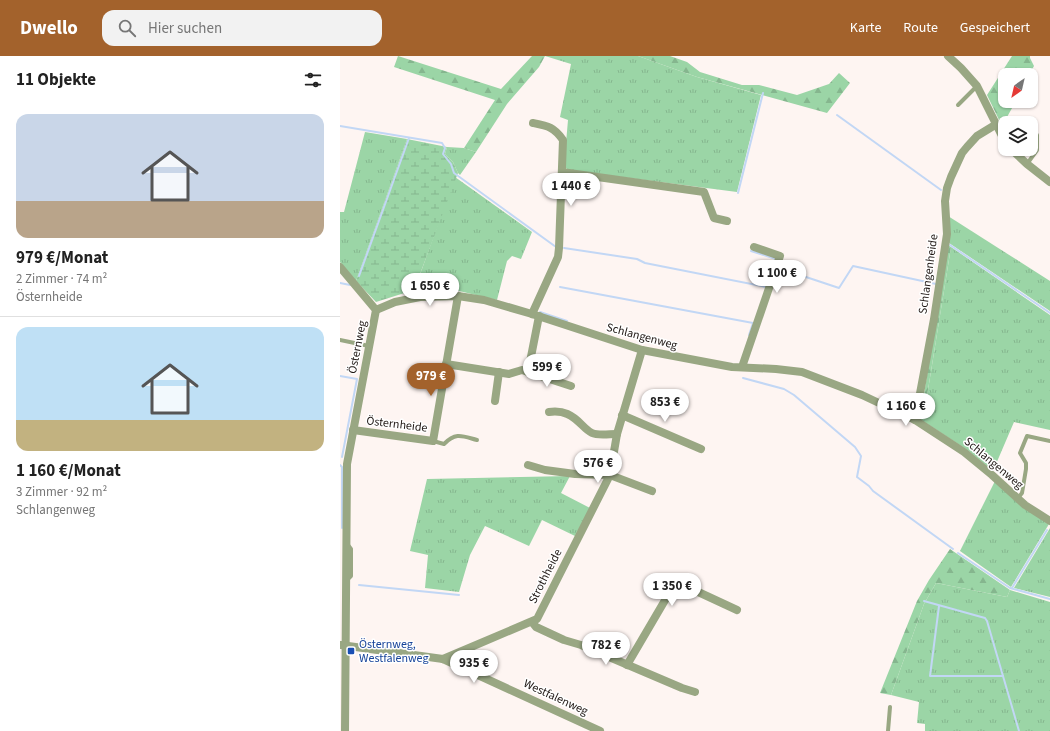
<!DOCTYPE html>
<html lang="de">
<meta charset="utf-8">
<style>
body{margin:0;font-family:"Source Sans 3",sans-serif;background:#f2f2f2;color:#222;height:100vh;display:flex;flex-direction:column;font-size:15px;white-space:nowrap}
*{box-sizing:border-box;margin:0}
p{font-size:13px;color:#767676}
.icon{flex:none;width:22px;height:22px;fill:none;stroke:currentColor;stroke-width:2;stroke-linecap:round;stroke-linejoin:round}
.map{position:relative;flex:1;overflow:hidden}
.sheet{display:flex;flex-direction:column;background:#fff;width:340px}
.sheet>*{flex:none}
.needle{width:26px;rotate:214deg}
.fabs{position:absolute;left:658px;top:12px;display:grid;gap:8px}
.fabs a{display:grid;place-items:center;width:40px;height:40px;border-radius:8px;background:#fff;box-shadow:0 1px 3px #0004;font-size:20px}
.price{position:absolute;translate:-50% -34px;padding:0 9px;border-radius:14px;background:#fff;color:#222;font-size:13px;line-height:26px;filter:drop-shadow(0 1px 2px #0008)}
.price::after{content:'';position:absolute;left:50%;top:24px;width:12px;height:9px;margin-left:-6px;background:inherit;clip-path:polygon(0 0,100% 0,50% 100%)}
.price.on{background:#a3622c;color:#fff}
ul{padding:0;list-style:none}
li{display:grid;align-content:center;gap:8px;height:212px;padding:0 16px}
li+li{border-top:1px solid #e0e0e0}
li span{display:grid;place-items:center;height:124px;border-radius:12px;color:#555}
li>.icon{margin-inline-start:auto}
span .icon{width:72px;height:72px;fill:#fffc;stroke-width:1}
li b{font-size:17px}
h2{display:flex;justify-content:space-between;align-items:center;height:48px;padding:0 16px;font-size:17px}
header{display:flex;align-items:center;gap:24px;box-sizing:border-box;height:56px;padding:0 20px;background:#a3622c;color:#fff}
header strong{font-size:19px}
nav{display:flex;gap:22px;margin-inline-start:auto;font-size:14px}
.search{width:280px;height:36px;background:#f2f2f2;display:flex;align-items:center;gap:10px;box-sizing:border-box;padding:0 14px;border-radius:12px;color:#767676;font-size:15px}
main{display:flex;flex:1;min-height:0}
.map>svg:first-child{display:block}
.grass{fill:url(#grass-tufts)}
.forest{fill:url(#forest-firs)}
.wetland{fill:url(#wetland-marsh)}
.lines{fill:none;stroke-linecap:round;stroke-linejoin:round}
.stream{stroke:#c2d7f5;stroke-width:2}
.service{stroke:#99a783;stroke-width:4}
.minor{stroke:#99a783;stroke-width:8}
.transit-dot{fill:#1a4fb4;stroke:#fff;stroke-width:1.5}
.labels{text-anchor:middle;stroke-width:3;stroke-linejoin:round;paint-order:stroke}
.street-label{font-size:12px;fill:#1f1714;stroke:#fff}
.transit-label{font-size:12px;fill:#164399;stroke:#fff;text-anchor:start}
</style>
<header>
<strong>Dwello</strong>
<div class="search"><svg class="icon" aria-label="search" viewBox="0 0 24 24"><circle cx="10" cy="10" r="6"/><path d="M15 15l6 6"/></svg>Hier suchen</div>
<nav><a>Karte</a><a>Route</a><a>Gespeichert</a></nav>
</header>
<main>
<section class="sheet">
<h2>11 Objekte<svg class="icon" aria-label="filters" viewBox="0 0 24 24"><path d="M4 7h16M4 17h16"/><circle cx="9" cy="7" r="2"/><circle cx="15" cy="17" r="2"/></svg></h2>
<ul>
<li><span style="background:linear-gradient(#c9d6e8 70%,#b9a48a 0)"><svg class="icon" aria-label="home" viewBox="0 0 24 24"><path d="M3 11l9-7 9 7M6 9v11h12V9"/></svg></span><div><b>979 €/Monat</b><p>2 Zimmer · 74 m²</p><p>Östernheide</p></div></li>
<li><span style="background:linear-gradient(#bfe0f5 75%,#c2b280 0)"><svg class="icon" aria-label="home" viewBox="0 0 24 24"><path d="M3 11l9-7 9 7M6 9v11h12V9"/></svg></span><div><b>1 160 €/Monat</b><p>3 Zimmer · 92 m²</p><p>Schlangenweg</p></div></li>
</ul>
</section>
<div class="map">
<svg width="710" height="675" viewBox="0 0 710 675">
<defs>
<pattern id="grass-tufts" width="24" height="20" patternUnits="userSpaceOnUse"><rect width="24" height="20" fill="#9bd5a6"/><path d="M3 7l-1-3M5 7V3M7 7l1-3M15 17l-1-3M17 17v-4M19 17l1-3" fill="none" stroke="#85b68e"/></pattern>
<pattern id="forest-firs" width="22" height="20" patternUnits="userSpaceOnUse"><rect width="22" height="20" fill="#9bd5a6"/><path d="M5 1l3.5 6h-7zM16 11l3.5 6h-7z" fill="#85b68e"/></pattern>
<pattern id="wetland-marsh" width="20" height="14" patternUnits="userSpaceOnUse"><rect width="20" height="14" fill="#9bd5a6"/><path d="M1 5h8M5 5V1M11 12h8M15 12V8" fill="none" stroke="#85b68e"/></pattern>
</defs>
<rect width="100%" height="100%" fill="#fef5f2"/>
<g class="grass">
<path d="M 205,0 L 298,0 L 357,21 L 421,39 L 397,136 L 228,114 L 224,110 L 228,64 L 220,61 L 231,8 Z"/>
<path d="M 25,76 L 67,83 L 16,225 L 0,206 L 0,156 L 4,156 Z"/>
<path d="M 107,91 L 124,92 L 136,96 L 120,119 L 118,117 L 113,106 L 105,98 Z"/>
<path d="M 115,121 L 192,176 L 181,203 L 172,200 L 167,205 L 157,244 L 119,235 L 111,234 L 73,238 Z"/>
<path d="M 608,160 L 710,225 L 710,255 L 609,187 Z"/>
<path d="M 611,191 L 710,259 L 710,374 L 674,366 L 653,415 L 626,393 L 583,365 Z"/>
<path d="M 230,420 L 221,437 L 250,452 L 235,480 L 202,464 L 189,490 L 145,470 L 130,499 L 119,536 L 85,532 L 88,499 L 70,495 L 87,423 Z"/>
<path d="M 655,425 L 709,468 L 671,531 L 620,495 Z"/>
<path d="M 710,472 L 710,541 L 674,532 Z"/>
<path d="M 596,527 L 667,541 L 670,534 L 710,546 L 710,675 L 585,675 L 585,668 L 577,667 L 579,646 L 551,639 L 584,548 Z"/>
</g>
<g class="forest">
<path d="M 58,0 L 161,33 L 192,0 L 205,0 L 199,11 L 167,48 L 136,96 L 124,92 L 155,44 L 54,11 Z"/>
<path d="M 298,0 L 330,0 L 347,6 L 360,16 L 402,29 L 419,29 L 457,39 L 489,28 L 499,17 L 510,27 L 487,57 L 357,21 Z"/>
<path d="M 672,0 L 690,0 L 690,2 L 694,10 L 689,19 L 665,19 L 665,45 L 676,45 L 662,70 L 647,39 Z"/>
<path d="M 608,189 L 611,191 L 583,365 L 580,363 Z"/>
<path d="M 610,493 L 670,534 L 667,541 L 596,527 L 584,548 L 551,639 L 540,637 L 577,545 L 589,524 Z"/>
</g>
<path class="wetland" d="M 67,83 L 107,91 L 105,98 L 113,106 L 118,117 L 74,234 L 36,246 L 16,225 Z"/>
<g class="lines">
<g class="stream">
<path d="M 497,59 L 601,134"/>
<path d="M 0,70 L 102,87 L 105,92 L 103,98 L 111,108 L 114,117 L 216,191"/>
<path d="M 398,137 L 423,37"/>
<path d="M 610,189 L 710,257"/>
<path d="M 224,192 L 297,203 L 305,207 L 426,231"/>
<path d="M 411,195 L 436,203 L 436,204"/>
<path d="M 439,212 L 499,232 L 513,210 L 596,228"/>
<path d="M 19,220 L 69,82"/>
<path d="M 0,227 L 10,229"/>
<path d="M 220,231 L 413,267 L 409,279"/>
<path d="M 200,256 L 227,265"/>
<path d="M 0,320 L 17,323 L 2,401"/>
<path d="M 403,322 L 444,333 L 454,339 L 515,391 L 521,400 L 517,421 L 529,430 L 533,435 L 613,493"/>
<path d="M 0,409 L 2,411 L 2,472"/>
<path d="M 618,497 L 670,532 L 710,543"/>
<path d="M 19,529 L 119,539"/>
<path d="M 672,532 L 707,474"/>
<path d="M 584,545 L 645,562 L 647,565 L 679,675"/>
<path d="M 599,550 L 590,620 L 663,620"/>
</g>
<g class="service">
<path d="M 618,49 L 637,30"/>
<path d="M 687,108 L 697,94 L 697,79"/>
<path d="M 0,284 L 29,290"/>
<path d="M 93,385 L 104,388 C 116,376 122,380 137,384"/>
<path d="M 678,442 L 682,437 L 686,413 L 686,407 L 680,397 L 687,380 L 710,385"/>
<path d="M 7,524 L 11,520 L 11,493 L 8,489"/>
<path d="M 548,675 L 550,651"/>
</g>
<g class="minor">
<path d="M 608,0 L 621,12 L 637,30 L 665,86"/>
<path d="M 671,93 L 687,108 L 710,126"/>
<path d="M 222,116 L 364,136 L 374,162 L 387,165"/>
<path d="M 0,211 L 36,254 L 7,408 L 5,675"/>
<path d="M 36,254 L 55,246 L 80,241 L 118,240 L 144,244 L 192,258 L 302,294 L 392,311 L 436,313 L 462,316 L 522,339 L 575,364 L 624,396 L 652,419 L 685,449 L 710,465"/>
<path d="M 192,258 L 218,201 L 219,192 L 223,84 C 214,71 208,70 193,67"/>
<path d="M 106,308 L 169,318 L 182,314 L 231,330"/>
<path d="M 402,311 L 440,200 L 414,191"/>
<path d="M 188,316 L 199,260"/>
<path d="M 155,345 L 159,316"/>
<path d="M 209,356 C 224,354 232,359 242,369 C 245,372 248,375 252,377 C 258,380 269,378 277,378"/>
<path d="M 282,359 L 361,393"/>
<path d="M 575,364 L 594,263 L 607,178 L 605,145 L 607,132 L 611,121 L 622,97 L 627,91 L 637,80 L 655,69"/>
<path d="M 13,374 L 93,385 L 118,240"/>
<path d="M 188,409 L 205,414 L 235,418 L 270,419 L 312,435"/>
<path d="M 192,566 L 196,571 L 224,584 L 241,589 L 342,632 L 355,636"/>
<path d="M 1,589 L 103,603 L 260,675"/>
<path d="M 103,603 L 197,563 L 270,419 L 277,378 L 302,294"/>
<path d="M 287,609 L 331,534 L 336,529 L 341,528 L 397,554"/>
</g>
</g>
<rect class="transit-dot" x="7" y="591" width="8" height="8" rx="2"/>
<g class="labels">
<g class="street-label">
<text transform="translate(588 218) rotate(-82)" y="4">Schlangenheide</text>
<text transform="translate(302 280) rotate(15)" y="4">Schlangenweg</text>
<text transform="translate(17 291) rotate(-79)" y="4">Östernweg</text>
<text transform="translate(57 368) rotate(7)" y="4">Östernheide</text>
<text transform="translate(654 407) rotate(40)" y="4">Schlangenweg</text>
<text transform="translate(205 520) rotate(-63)" y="4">Strothheide</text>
<text transform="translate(216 641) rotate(25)" y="4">Westfalenweg</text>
</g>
<g class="transit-label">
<text x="19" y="592">Östernweg,<tspan x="19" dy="14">Westfalenweg</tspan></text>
</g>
</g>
</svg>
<div class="fabs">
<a><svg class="needle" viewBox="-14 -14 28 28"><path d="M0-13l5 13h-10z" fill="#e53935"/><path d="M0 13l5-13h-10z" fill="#767676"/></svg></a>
<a><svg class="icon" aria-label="layers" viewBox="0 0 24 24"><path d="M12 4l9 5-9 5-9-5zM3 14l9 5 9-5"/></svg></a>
</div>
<b class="price" style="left:231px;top:151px">1 440 €</b>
<b class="price" style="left:437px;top:238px">1 100 €</b>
<b class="price" style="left:90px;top:251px">1 650 €</b>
<b class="price" style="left:207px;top:332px">599 €</b>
<b class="price on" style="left:91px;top:341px">979 €</b>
<b class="price" style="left:325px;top:367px">853 €</b>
<b class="price" style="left:566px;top:371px">1 160 €</b>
<b class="price" style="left:258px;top:428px">576 €</b>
<b class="price" style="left:332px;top:551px">1 350 €</b>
<b class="price" style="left:266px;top:610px">782 €</b>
<b class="price" style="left:134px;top:628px">935 €</b>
</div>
</main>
